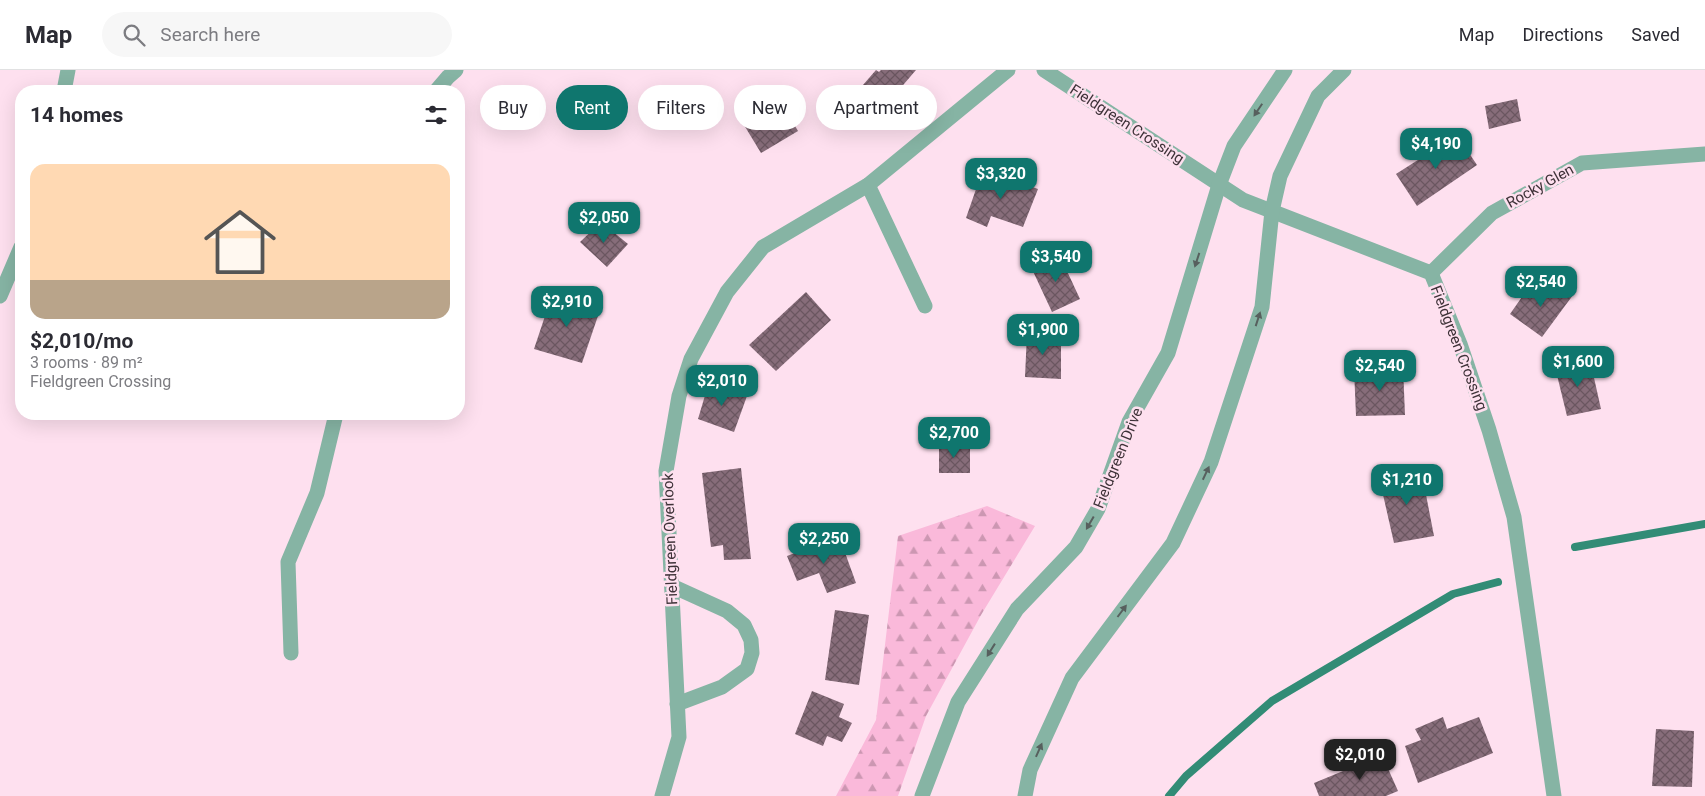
<!DOCTYPE html>
<meta charset="utf-8">
<style>
body{margin:0;font-family:Roboto,sans-serif;background:#f7f7f7;color:#2b2b33;height:100vh;display:flex;flex-direction:column;font-size:19px;white-space:nowrap}
*{box-sizing:border-box;margin:0}
p{font-size:16px;color:#7c7c81}
.icon{flex:none;width:28px;height:28px;fill:none;stroke:currentColor;stroke-width:2;stroke-linecap:round;stroke-linejoin:round}
.map{position:relative;flex:1;overflow:hidden}
.side{position:absolute;left:15px;top:15px;width:450px;height:335px;display:flex;flex-direction:column;background:#fff;border-radius:20px;box-shadow:0 5px 20px #0002}
.side>*{flex:none}
.banner{position:absolute;left:480px;top:15px;width:475px;height:45px;display:flex;gap:10px}
.price{position:absolute;translate:-50% -42px;padding:0 11px;border-radius:10px;background:#0f766e;color:#fff;font-size:16px;line-height:32px;filter:drop-shadow(0 1px 2px #0008)}
.price::after{content:'';position:absolute;left:50%;top:30px;width:15px;height:11px;margin-left:-8px;background:inherit;clip-path:polygon(0 0,100% 0,50% 100%)}
.price.selected{background:#222;color:#fff}
ul{padding:0;list-style:none}
li{display:grid;align-content:center;gap:10px;height:265px;padding:0 15px}
li+li{border-top:1px solid #e1e1e2}
li span{display:grid;place-items:center;height:155px;border-radius:15px;color:#555}
li>.icon{margin-inline-start:auto}
span .icon{width:90px;height:90px;fill:#fffc;stroke-width:1}
li b{font-size:21px}
h2{display:flex;justify-content:space-between;align-items:center;height:60px;padding:0 15px;font-size:21px}
.tag{padding:0 18px;border-radius:22px;background:#fff;box-shadow:0 5px 20px #0002;font-size:18px;line-height:45px}
.tag.selected{background:#0f766e;color:#fff}
header{display:flex;align-items:center;gap:30px;box-sizing:border-box;height:70px;padding:0 25px;background:#fff;border-bottom:1px solid #e1e1e2}
header strong{font-size:24px}
nav{display:flex;gap:28px;margin-inline-start:auto;font-size:18px}
.search{width:350px;height:45px;background:#f7f7f7;display:flex;align-items:center;gap:12px;box-sizing:border-box;padding:0 18px;border-radius:28px;color:#7c7c81;font-size:19px}
.map>svg:first-child{display:block}
.forest{fill:url(#forest-firs)}
.lines{fill:none;stroke-linecap:round;stroke-linejoin:round}
.stream{stroke:#328c76;stroke-width:8}
.building{fill:url(#building-cross-hatch)}
.minor{stroke:#86b4a4;stroke-width:15}
.oneway{fill:#57605e}
.labels{text-anchor:middle;stroke-width:5;stroke-linejoin:round;paint-order:stroke}
.street-label{font-size:15px;fill:#3e3238;stroke:#fee0ef}
</style>
<header>
<strong>Map</strong>
<div class="search"><svg class="icon" aria-label="search" viewBox="0 0 24 24"><circle cx="10" cy="10" r="6"/><path d="M15 15l6 6"/></svg>Search here</div>
<nav><a>Map</a><a>Directions</a><a>Saved</a></nav>
</header>
<div class="map">
<svg width="1705" height="726" viewBox="0 0 1705 726">
<defs>
<pattern id="forest-firs" width="22" height="20" patternUnits="userSpaceOnUse" patternTransform="scale(1.25)"><rect width="22" height="20" fill="#fab9da"/><path d="M5 1l3.5 6h-7zM16 11l3.5 6h-7z" fill="#cc97b2"/></pattern>
<pattern id="building-cross-hatch" width="8" height="8" patternUnits="userSpaceOnUse" patternTransform="scale(1.25)"><rect width="8" height="8" fill="#876d7a"/><path d="M0 0l8 8M0 8l8-8" fill="none" stroke="#6a5660"/></pattern>
</defs>
<rect width="100%" height="100%" fill="#fee0ef"/>
<path class="forest" d="M 987,436 L 1035,456 L 981,545 L 926,646 L 898,726 L 836,726 L 876,650 L 898,466 Z"/>
<g class="lines">
<g class="stream">
<path d="M 1575,477 L 1705,454"/>
<path d="M 1169,726 L 1186,706 L 1272,631 L 1453,524 L 1498,512"/>
</g>
</g>
<g class="building">
<path d="M 876,0 L 879,2 L 881,0 L 916,0 L 880,42 L 856,23 Z"/>
<path d="M 1517,29 L 1521,51 L 1489,59 L 1485,36 Z"/>
<path d="M 781,32 L 798,61 L 761,83 L 744,55 Z"/>
<path d="M 1457,65 L 1477,95 L 1417,136 L 1396,104 Z"/>
<path d="M 983,99 L 1038,119 L 1023,157 L 991,146 L 987,157 L 966,148 Z"/>
<path d="M 601,152 L 628,174 L 607,197 L 580,172 Z"/>
<path d="M 1059,184 L 1080,229 L 1052,242 L 1031,197 Z"/>
<path d="M 1531,214 L 1548,225 L 1557,214 L 1573,225 L 1542,267 L 1510,244 Z"/>
<path d="M 553,222 L 601,237 L 582,293 L 534,279 Z"/>
<path d="M 806,222 L 831,250 L 776,301 L 749,275 Z"/>
<path d="M 1027,263 L 1061,265 L 1061,309 L 1025,307 Z"/>
<path d="M 1590,290 L 1601,339 L 1567,346 L 1555,297 Z"/>
<path d="M 1403,297 L 1405,345 L 1356,346 L 1354,299 Z"/>
<path d="M 709,312 L 747,326 L 734,362 L 698,349 Z"/>
<rect x="939" y="375" width="31" height="28"/>
<path d="M 741,398 L 751,489 L 724,490 L 723,475 L 711,477 L 702,403 Z"/>
<path d="M 1421,399 L 1434,466 L 1394,473 L 1379,407 Z"/>
<path d="M 839,466 L 856,513 L 827,523 L 819,503 L 797,511 L 787,486 Z"/>
<path d="M 835,540 L 869,545 L 859,615 L 825,610 Z"/>
<path d="M 812,621 L 844,634 L 839,647 L 852,653 L 842,672 L 827,666 L 823,676 L 795,664 Z"/>
<path d="M 1443,647 L 1447,659 L 1479,647 L 1493,683 L 1418,713 L 1405,676 L 1421,670 L 1415,659 Z"/>
<path d="M 1656,659 L 1694,661 L 1692,717 L 1652,716 Z"/>
<path d="M 1382,685 L 1398,721 L 1386,726 L 1319,726 L 1314,713 Z"/>
</g>
<g class="lines">
<g class="minor">
<path d="M 1044,0 L 1243,130 L 1431,203 L 1460,274 L 1489,360 L 1514,447 L 1554,726"/>
<path d="M 64,21 L 68,0"/>
<path d="M 436,21 L 448,7 L 456,0"/>
<path d="M 868,115 L 925,236"/>
<path d="M 1431,203 L 1492,143 L 1582,93 L 1705,84"/>
<path d="M 0,226 L 21,177"/>
<path d="M 672,516 L 727,541 L 744,555 L 751,570 L 752,583 L 747,599 L 722,617 L 677,634"/>
<path d="M 291,583 L 288,492 L 317,423 L 336,344"/>
<path d="M 662,726 L 679,667 L 666,401 L 679,326 L 691,289 L 727,222 L 763,177 L 868,115 L 1008,0"/>
<path d="M 922,726 L 958,632 L 1017,539 L 1076,477 L 1098,439 L 1129,352 L 1168,283 L 1219,115 L 1234,76 L 1285,0"/>
<path d="M 1025,726 L 1030,700 L 1072,608 L 1173,473 L 1211,392 L 1262,237 L 1272,141 L 1280,106 L 1318,26 L 1344,0"/>
</g>
</g>
<defs><path id="oneway-solid" d="M-6-.8H1V-3.2L6.5 0L1 3.2V.8H-6Z" transform="scale(1.25)"/></defs>
<g class="oneway">
<use href="#oneway-solid" transform="translate(1258 40) rotate(124)"/>
<use href="#oneway-solid" transform="translate(1197 190) rotate(108)"/>
<use href="#oneway-solid" transform="translate(1258 249) rotate(-72)"/>
<use href="#oneway-solid" transform="translate(1206 403) rotate(-65)"/>
<use href="#oneway-solid" transform="translate(1090 453) rotate(120)"/>
<use href="#oneway-solid" transform="translate(1122 541) rotate(-53)"/>
<use href="#oneway-solid" transform="translate(991 580) rotate(122)"/>
<use href="#oneway-solid" transform="translate(1039 680) rotate(-66)"/>
</g>
<g class="labels">
<g class="street-label">
<text transform="translate(1127 54) rotate(33)" y="5">Fieldgreen Crossing</text>
<text transform="translate(1540 116) rotate(-29)" y="5">Rocky Glen</text>
<text transform="translate(1459 278) rotate(69)" y="5">Fieldgreen Crossing</text>
<text transform="translate(1118 388) rotate(-68)" y="5">Fieldgreen Drive</text>
<text transform="translate(670 469) rotate(-92)" y="5">Fieldgreen Overlook</text>
</g>
</g>
</svg>
<b class="price" style="left:1436px;top:100px">$4,190</b>
<b class="price" style="left:1001px;top:130px">$3,320</b>
<b class="price" style="left:604px;top:174px">$2,050</b>
<b class="price" style="left:1056px;top:213px">$3,540</b>
<b class="price" style="left:1541px;top:238px">$2,540</b>
<b class="price" style="left:567px;top:258px">$2,910</b>
<b class="price" style="left:1043px;top:286px">$1,900</b>
<b class="price" style="left:1578px;top:318px">$1,600</b>
<b class="price" style="left:1380px;top:322px">$2,540</b>
<b class="price" style="left:722px;top:337px">$2,010</b>
<b class="price" style="left:954px;top:389px">$2,700</b>
<b class="price" style="left:1407px;top:436px">$1,210</b>
<b class="price" style="left:824px;top:495px">$2,250</b>
<b class="price selected" style="left:1360px;top:711px">$2,010</b>
<div class="banner">
<a class="tag">Buy</a>
<a class="tag selected">Rent</a>
<a class="tag">Filters</a>
<a class="tag">New</a>
<a class="tag">Apartment</a>
</div>
<section class="side">
<h2>14 homes<svg class="icon" aria-label="filters" viewBox="0 0 24 24"><path d="M4 7h16M4 17h16"/><circle cx="9" cy="7" r="2"/><circle cx="15" cy="17" r="2"/></svg></h2>
<ul>
<li><span style="background:linear-gradient(#ffd9b3 75%,#b9a48a 0)"><svg class="icon" aria-label="home" viewBox="0 0 24 24"><path d="M3 11l9-7 9 7M6 9v11h12V9"/></svg></span><div><b>$2,010/mo</b><p>3 rooms · 89 m²</p><p>Fieldgreen Crossing</p></div></li>
</ul>
</section>
</div>
